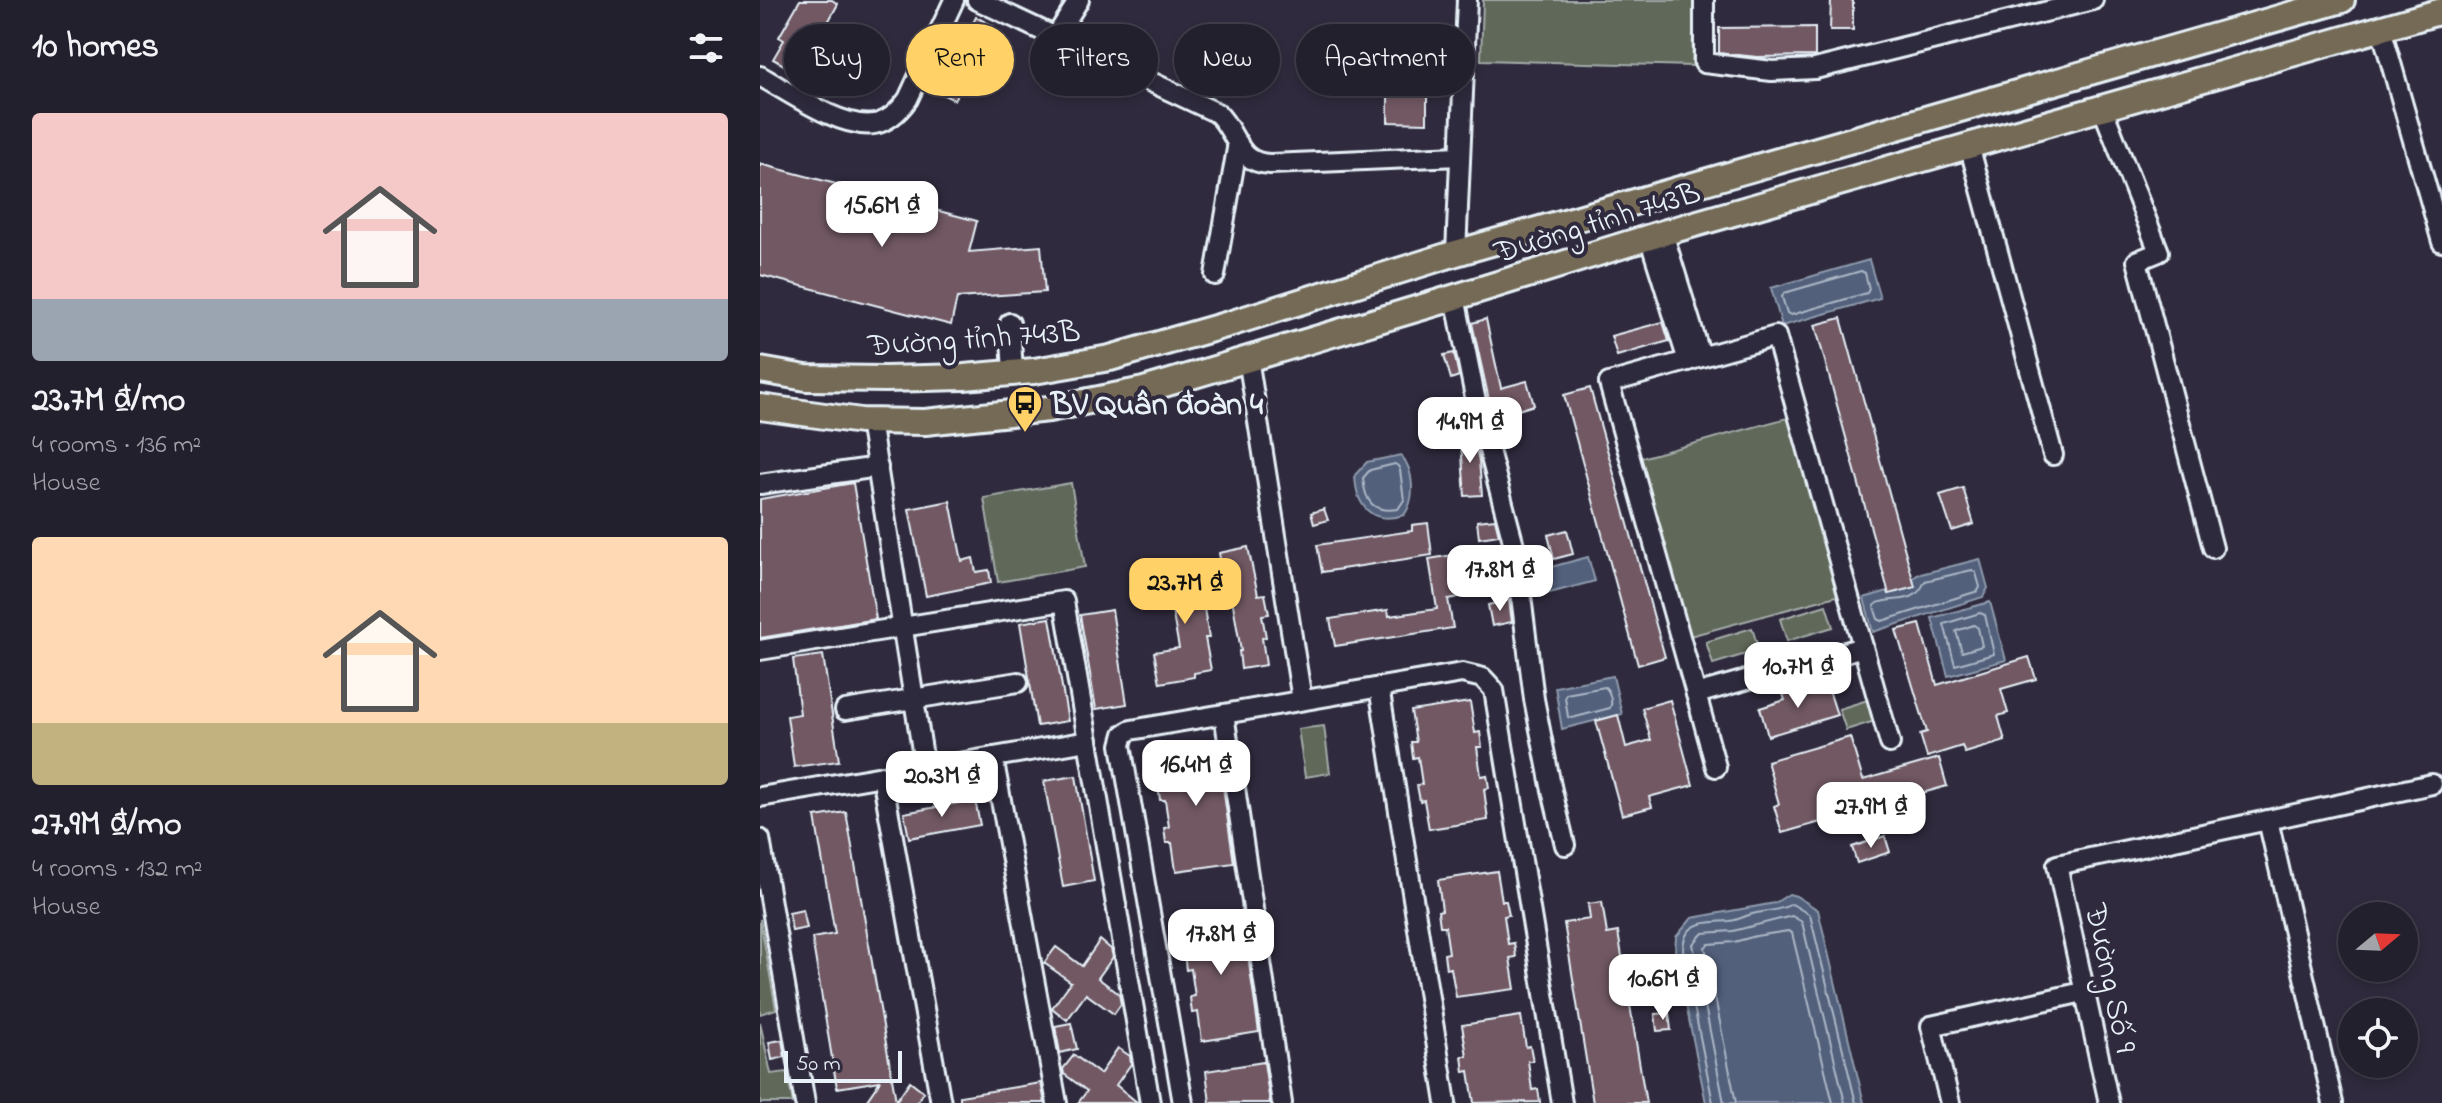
<!DOCTYPE html>
<meta charset="utf-8">
<style>
body{margin:0;font-family:"Indie Flower",sans-serif;background:#2f2d3a;color:#f1f3f6;height:100vh;display:flex;flex-direction:column;font-size:30px;white-space:nowrap}
*{box-sizing:border-box;margin:0}
p{font-size:26px;color:#a3a3aa}
.icon{flex:none;width:44px;height:44px;fill:none;stroke:currentColor;stroke-width:2;stroke-linecap:round;stroke-linejoin:round}
.map{position:relative;flex:1;overflow:hidden}
.panel{display:flex;flex-direction:column;background:#23202e;width:760px}
.panel>*{flex:none}
.guide{position:absolute;left:24px;top:24px;width:760px;height:72px;display:flex;gap:16px}
.needle{width:52px;rotate:71deg}
.buttons{position:absolute;left:1578px;top:902px;display:grid;gap:16px}
.buttons a{display:grid;place-items:center;width:80px;height:80px;border-radius:50%;background:#23202e;box-shadow:0 4px 12px #0003,0 0 0 2px #403e4a;font-size:40px}
.scale{position:absolute;left:24px;bottom:20px;width:118px;box-sizing:border-box;padding-left:8px;border:4px solid #e8f1f8;border-top:0;font-size:22px;line-height:28px;white-space:nowrap;color:#e8f1f8;-webkit-text-stroke:6px #2f2a3d;paint-order:stroke}
.price{position:absolute;translate:-50% -68px;padding:0 18px;border-radius:16px;background:#fff;color:#222;font-size:26px;line-height:52px;filter:drop-shadow(0 2px 4px #0008)}
.price::after{content:'';position:absolute;left:50%;top:48px;width:24px;height:18px;margin-left:-12px;background:inherit;clip-path:polygon(0 0,100% 0,50% 100%)}
.price.active{background:#ffd166;color:#111}
ul{padding:0;list-style:none}
li{display:grid;align-content:center;gap:16px;height:424px;padding:0 32px}
li span{display:grid;place-items:center;height:248px;border-radius:8px;color:#555}
li>.icon{margin-inline-start:auto}
span .icon{width:144px;height:144px;fill:#fffc;stroke-width:1}
li b{font-size:34px}
h2{display:flex;justify-content:space-between;align-items:center;height:96px;padding:0 32px;font-size:34px}
.tag{padding:0 28px;border-radius:36px;background:#23202e;box-shadow:0 4px 12px #0003,0 0 0 2px #403e4a;font-size:28px;line-height:72px}
.tag.active{background:#ffd166;color:#111}
main{display:flex;flex:1;min-height:0}
.map>svg:first-child{display:block}
.green{fill:#60675a;stroke:#a4aca9;stroke-width:2}
.water{fill:#52607b;stroke:#8e9aad;stroke-width:2}
.lines{fill:none;stroke-linecap:round;stroke-linejoin:round}
.shore{stroke:#acb7c6;stroke-width:2}
.building{fill:#715964;stroke:#e8f1f8;stroke-width:2}
.minor-casing{stroke:#e8f1f8;stroke-width:24}
.major-casing{stroke:#e8f1f8;stroke-width:30}
.minor{stroke:#2f2a3d;stroke-width:18}
.major{stroke:#746b55;stroke-width:24}
.labels{text-anchor:middle;stroke-width:8;stroke-linejoin:round;paint-order:stroke}
.street-label{font-size:32px;fill:#e8f1f8;stroke:#2f2a3d}
.poi-label{font-size:32px;font-weight:bold;fill:#e8f1f8;stroke:#2f2a3d;text-anchor:start}
</style>
<main>
<section class="panel">
<h2>10 homes<svg class="icon" aria-label="filters" viewBox="0 0 24 24"><path d="M4 7h16M4 17h16"/><circle cx="9" cy="7" r="2"/><circle cx="15" cy="17" r="2"/></svg></h2>
<ul>
<li><span style="background:linear-gradient(#f6c9c9 75%,#9aa5b1 0)"><svg class="icon" aria-label="home" viewBox="0 0 24 24"><path d="M3 11l9-7 9 7M6 9v11h12V9"/></svg></span><div><b>23.7M ₫/mo</b><p>4 rooms · 136 m²</p><p>House</p></div></li>
<li><span style="background:linear-gradient(#ffd9b3 75%,#c2b280 0)"><svg class="icon" aria-label="home" viewBox="0 0 24 24"><path d="M3 11l9-7 9 7M6 9v11h12V9"/></svg></span><div><b>27.9M ₫/mo</b><p>4 rooms · 132 m²</p><p>House</p></div></li>
</ul>
</section>
<div class="map">
<svg width="1682" height="1103" viewBox="0 0 1682 1103">
<rect width="100%" height="100%" fill="#2f2a3d"/>
<filter id="ink" filterUnits="userSpaceOnUse"><feTurbulence type="fractalNoise" baseFrequency=".0125" numOctaves="2"/><feDisplacementMap in="SourceGraphic" scale="16" xChannelSelector="R" yChannelSelector="G"/><feConvolveMatrix kernelMatrix="1 2 1 2 8 2 1 2 1" color-interpolation-filters="sRGB"/></filter>
<g filter="url(#ink)">
<g class="green">
<path d="M 723,0 L 934,0 L 932,66 L 721,60 Z"/>
<path d="M 1031,417 L 1080,595 L 930,636 L 881,458 Z"/>
<path d="M 311,483 L 325,567 L 238,582 L 224,498 Z"/>
<path d="M 1066,605 L 1073,627 L 1027,641 L 1020,619 Z"/>
<path d="M 992,628 L 999,650 L 953,664 L 946,642 Z"/>
<path d="M 1114,698 L 1121,719 L 1086,730 L 1079,709 Z"/>
<path d="M 564,726 L 570,773 L 545,777 L 538,729 Z"/>
<path d="M 0,919 L 16,1009 L 0,1014 Z"/>
<path d="M 0,1022 L 11,1074 L 27,1072 L 33,1103 L 0,1103 Z"/>
</g>
<g class="water">
<path d="M 1109,260 L 1120,298 L 1022,326 L 1011,288 Z"/>
<path d="M 641,455 C 654,470 656,499 644,515 C 612,525 596,507 595,475 L 607,462 Z"/>
<path d="M 828,557 L 835,581 L 786,594 L 780,570 Z"/>
<path d="M 1220,559 L 1228,588 L 1223,597 L 1113,632 L 1104,598 L 1128,591 L 1129,594 L 1154,587 L 1153,579 L 1157,575 Z"/>
<path d="M 1230,602 L 1246,660 L 1188,676 L 1172,618 Z"/>
<path d="M 853,676 L 862,714 L 802,729 L 795,687 Z"/>
<path d="M 1029,894 L 1036,896 L 1058,910 L 1104,1103 L 946,1103 L 915,951 L 916,937 L 932,918 L 1015,903 Z"/>
</g>
<g class="lines">
<g class="shore">
<path d="M 1101,271 L 1105,273 L 1109,289 L 1107,293 L 1031,315 L 1027,313 L 1022,297 L 1024,293 Z"/>
<path d="M 635,464 L 638,466 L 640,470 L 644,500 L 638,509 C 613,513 605,502 603,478 L 610,470 Z"/>
<path d="M 1212,570 L 1216,573 L 1220,587 L 1218,591 L 1122,621 L 1118,619 L 1114,607 L 1117,603 C 1137,596 1155,606 1165,581 Z"/>
<path d="M 1220,613 L 1225,615 L 1234,654 L 1195,665 L 1184,624 Z"/>
<path d="M 1214,625 L 1218,628 L 1222,646 L 1202,652 L 1196,631 Z"/>
<path d="M 845,687 C 850,691 853,703 850,708 L 812,718 L 808,717 L 805,697 L 806,694 Z"/>
<path d="M 953,1103 L 923,950 C 924,919 948,923 970,921 C 977,920 983,917 989,915 C 1004,910 1018,912 1032,904 L 1050,915 L 1096,1103"/>
<path d="M 964,1103 L 933,944 L 943,933 L 973,931 L 1032,916 L 1042,922 L 1085,1103"/>
<path d="M 976,1103 L 945,947 L 949,944 L 974,942 L 996,936 L 1028,931 L 1032,933 L 1073,1103"/>
</g>
</g>
<g class="building">
<path d="M 40,0 L 72,0 L 78,4 L 50,55 L 44,51 L 33,70 L 13,59 L 24,40 L 19,37 Z"/>
<path d="M 1071,0 L 1093,0 L 1093,30 L 1070,30 Z"/>
<path d="M 216,17 L 233,26 L 194,100 L 178,92 Z"/>
<path d="M 1055,27 L 1055,56 L 997,57 L 959,53 L 959,28 Z"/>
<path d="M 601,29 L 694,29 L 693,56 L 601,56 Z"/>
<path d="M 628,92 L 667,92 L 667,123 L 628,122 Z"/>
<path d="M 0,164 L 217,221 L 209,252 L 281,246 L 285,292 L 197,298 L 191,325 L 0,275 Z"/>
<path d="M 1081,318 L 1155,587 L 1129,594 L 1055,325 Z"/>
<path d="M 726,319 L 741,388 L 767,381 L 774,405 L 733,418 L 712,323 Z"/>
<path d="M 903,322 L 909,341 L 857,356 L 851,336 Z"/>
<path d="M 694,353 L 699,376 L 691,379 L 684,355 Z"/>
<path d="M 830,388 L 905,657 L 878,665 L 804,395 Z"/>
<path d="M 711,429 L 719,461 L 722,495 L 705,496 L 700,430 Z"/>
<path d="M 93,483 L 116,619 L 0,638 L 0,499 Z"/>
<path d="M 1203,488 L 1214,524 L 1192,531 L 1180,495 Z"/>
<path d="M 190,501 L 202,561 L 213,558 L 216,572 L 229,570 L 231,583 L 166,596 L 149,509 Z"/>
<path d="M 564,509 L 568,520 L 554,524 L 551,513 Z"/>
<path d="M 735,519 L 739,535 L 719,538 L 717,521 Z"/>
<path d="M 668,523 L 672,555 L 562,572 L 557,545 L 652,531 L 652,525 Z"/>
<path d="M 807,530 L 813,554 L 794,559 L 788,535 Z"/>
<path d="M 488,547 L 498,595 L 505,594 L 509,614 L 502,615 L 506,637 L 502,638 L 506,665 L 481,669 L 479,651 L 481,651 L 468,575 L 463,576 L 459,553 Z"/>
<path d="M 717,551 L 725,592 L 688,599 L 693,628 L 575,646 L 570,619 L 628,610 L 629,616 L 677,609 L 669,559 Z"/>
<path d="M 436,561 L 449,638 L 445,638 L 451,670 L 434,673 L 434,677 L 400,683 L 394,652 L 419,648 L 404,566 Z"/>
<path d="M 749,600 L 752,622 L 732,626 L 728,605 Z"/>
<path d="M 352,610 L 367,704 L 336,709 L 320,615 Z"/>
<path d="M 290,618 L 308,721 L 277,726 L 260,623 Z"/>
<path d="M 1160,624 L 1177,685 L 1269,657 L 1276,679 L 1241,689 L 1248,713 L 1238,716 L 1245,741 L 1205,753 L 1202,746 L 1167,757 L 1160,734 L 1167,732 L 1136,630 Z"/>
<path d="M 63,655 L 79,761 L 34,767 L 27,716 L 40,714 L 33,659 Z"/>
<path d="M 1068,687 L 1077,715 L 1008,736 L 1000,708 L 1025,700 L 1023,694 L 1043,688 L 1044,694 Z"/>
<path d="M 910,700 L 933,785 L 889,797 L 892,807 L 862,815 L 836,721 L 858,715 L 866,747 L 891,740 L 882,708 Z"/>
<path d="M 710,702 L 715,733 L 720,732 L 722,747 L 717,747 L 721,776 L 727,775 L 729,788 L 724,789 L 728,820 L 669,829 L 664,800 L 660,801 L 657,785 L 662,784 L 658,757 L 653,758 L 651,742 L 656,742 L 651,711 Z"/>
<path d="M 1090,737 L 1103,780 L 1179,758 L 1187,786 L 1022,833 L 1014,806 L 1019,804 L 1007,761 Z"/>
<path d="M 457,745 L 474,863 L 416,871 L 412,843 L 406,843 L 404,828 L 409,827 L 405,800 L 400,800 L 398,785 L 403,784 L 398,754 Z"/>
<path d="M 316,776 L 334,881 L 303,887 L 284,781 Z"/>
<path d="M 215,800 L 220,825 L 149,838 L 144,813 Z"/>
<path d="M 86,812 L 136,1101 L 150,1081 L 164,1092 L 156,1103 L 105,1103 L 120,1081 L 77,1088 L 52,938 L 75,934 L 55,817 Z"/>
<path d="M 1125,836 L 1130,852 L 1097,863 L 1092,847 Z"/>
<path d="M 737,871 L 742,901 L 746,901 L 749,915 L 744,916 L 748,944 L 754,943 L 756,957 L 750,958 L 755,989 L 696,997 L 691,968 L 686,969 L 684,954 L 689,953 L 685,926 L 680,926 L 678,911 L 682,910 L 678,880 Z"/>
<path d="M 842,902 L 847,934 L 858,932 L 886,1103 L 833,1103 L 804,923 L 830,919 L 828,904 Z"/>
<path d="M 43,910 L 47,928 L 32,931 L 29,913 Z"/>
<path d="M 482,914 L 499,1032 L 442,1041 L 438,1012 L 432,1013 L 430,997 L 435,996 L 431,969 L 426,970 L 424,954 L 429,954 L 424,923 Z"/>
<path d="M 340,940 L 351,949 L 353,957 L 338,978 L 359,994 L 361,1004 L 354,1014 L 326,994 L 307,1020 L 292,1008 L 311,982 L 284,963 L 296,947 L 322,966 Z"/>
<path d="M 909,1013 L 911,1030 L 897,1031 L 895,1014 Z"/>
<path d="M 761,1016 L 766,1047 L 770,1046 L 773,1061 L 768,1061 L 772,1090 L 778,1089 L 780,1102 L 714,1103 L 709,1071 L 704,1072 L 702,1056 L 707,1056 L 702,1025 Z"/>
<path d="M 311,1023 L 317,1049 L 300,1053 L 295,1026 Z"/>
<path d="M 22,1040 L 25,1057 L 12,1060 L 9,1042 Z"/>
<path d="M 358,1048 L 370,1056 L 371,1064 L 356,1085 L 378,1103 L 318,1103 L 327,1091 L 304,1074 L 303,1069 L 314,1055 L 340,1074 Z"/>
<path d="M 504,1062 L 510,1103 L 450,1103 L 446,1071 Z"/>
<path d="M 281,1083 L 285,1103 L 200,1103 L 200,1096 Z"/>
</g>
<g class="lines">
<defs>
<g id="minor">
<path d="M 217,0 L 457,113 C 478,133 476,163 510,164 L 700,156"/>
<path d="M 944,0 L 944,63 L 1012,71 L 1055,69 L 1333,0"/>
<path d="M 1621,28 L 1682,242"/>
<path d="M 295,38 L 319,0"/>
<path d="M 0,76 C 29,92 81,129 114,124 C 128,122 140,110 148,99 L 194,0"/>
<path d="M 1342,107 L 1399,252 L 1377,261 L 1453,548"/>
<path d="M 1209,145 L 1293,455"/>
<path d="M 903,233 L 941,357"/>
<path d="M 889,237 L 928,361"/>
<path d="M 696,253 L 707,0"/>
<path d="M 455,275 L 478,143"/>
<path d="M 695,297 L 715,397 L 755,549 L 774,699 L 791,786 L 805,845"/>
<path d="M 250,323 L 253,372"/>
<path d="M 1016,336 L 1103,647 L 936,694 L 849,383 Z"/>
<path d="M 488,358 L 542,700"/>
<path d="M 110,421 L 165,769"/>
<path d="M 0,484 L 118,467"/>
<path d="M 1103,647 L 1130,743"/>
<path d="M 0,650 L 304,601 L 328,741"/>
<path d="M 619,687 L 686,1103"/>
<path d="M 936,694 L 956,767"/>
<path d="M 85,710 L 258,682"/>
<path d="M 464,714 L 522,1103"/>
<path d="M 233,757 L 297,1103"/>
<path d="M 122,776 L 181,1103"/>
<path d="M 0,797 L 328,741 L 390,1103"/>
<path d="M 1508,820 L 1672,784"/>
<path d="M 0,839 L 45,1103"/>
<path d="M 423,1103 L 361,745 L 364,734 L 371,730 L 702,673 L 723,678 L 734,690 L 802,1103"/>
<path d="M 1190,1103 L 1171,1026 L 1323,992"/>
<path d="M 1349,1103 L 1297,865 L 1508,820 L 1573,1103"/>
</g>
<g id="major">
<path d="M 0,370 L 46,378 L 126,379 L 204,377 L 274,371 L 350,358 L 469,324 L 696,253 L 1582,0"/>
<path d="M 0,407 L 101,421 L 165,422 L 289,409 L 384,390 L 683,301 L 903,233 L 1682,11"/>
</g>
</defs>
<use href="#minor" class="minor-casing"/>
<use href="#major" class="major-casing"/>
<use href="#minor" class="minor"/>
<use href="#major" class="major"/>
</g>
</g>
<defs>
<symbol id="bus-pin" viewBox="-11 -11 22 30"><path d="M0 17L-7.5 6A9.5 9.5 0 1 1 7.5 6Z" fill="#ffd166" stroke="#2f2a3d"/><path d="M-5-6H5V4H4V6H2V4H-2V6H-4V4H-5ZM-3.5-4V0h7V-4ZM-3.5 1.2v1.5H-2V1.2ZM2 1.2v1.5H3.5V1.2Z" fill="#111"/></symbol>
</defs>
<g fill-rule="evenodd">
<use href="#bus-pin" x="245" y="383" width="40" height="54"/>
</g>
<g class="labels">
<g class="street-label">
<text transform="translate(837 221) rotate(-17)" y="11">Đường tỉnh 743B</text>
<text transform="translate(214 337) rotate(-4)" y="11">Đường tỉnh 743B</text>
<text transform="translate(1352 978) rotate(78)" y="11">Đường Số 9</text>
</g>
<g class="poi-label">
<text x="291" y="414">BV Quân đoàn 4</text>
</g>
</g>
</svg>
<div class="buttons">
<a><svg class="needle" viewBox="-14 -14 28 28"><path d="M0-13l5 13h-10z" fill="#e53935"/><path d="M0 13l5-13h-10z" fill="#a3a3aa"/></svg></a>
<a><svg class="icon" aria-label="locate" viewBox="0 0 24 24"><circle cx="12" cy="12" r="6"/><path d="M12 2v4M12 18v4M2 12h4M18 12h4"/></svg></a>
</div>
<div class="scale">50 m</div>
<b class="price" style="left:122px;top:249px">15.6M ₫</b>
<b class="price" style="left:710px;top:465px">14.9M ₫</b>
<b class="price" style="left:740px;top:613px">17.8M ₫</b>
<b class="price active" style="left:425px;top:626px">23.7M ₫</b>
<b class="price" style="left:1038px;top:710px">10.7M ₫</b>
<b class="price" style="left:436px;top:808px">16.4M ₫</b>
<b class="price" style="left:182px;top:819px">20.3M ₫</b>
<b class="price" style="left:1111px;top:850px">27.9M ₫</b>
<b class="price" style="left:461px;top:977px">17.8M ₫</b>
<b class="price" style="left:903px;top:1022px">10.6M ₫</b>
<div class="guide">
<a class="tag">Buy</a>
<a class="tag active">Rent</a>
<a class="tag">Filters</a>
<a class="tag">New</a>
<a class="tag">Apartment</a>
</div>
</div>
</main>
